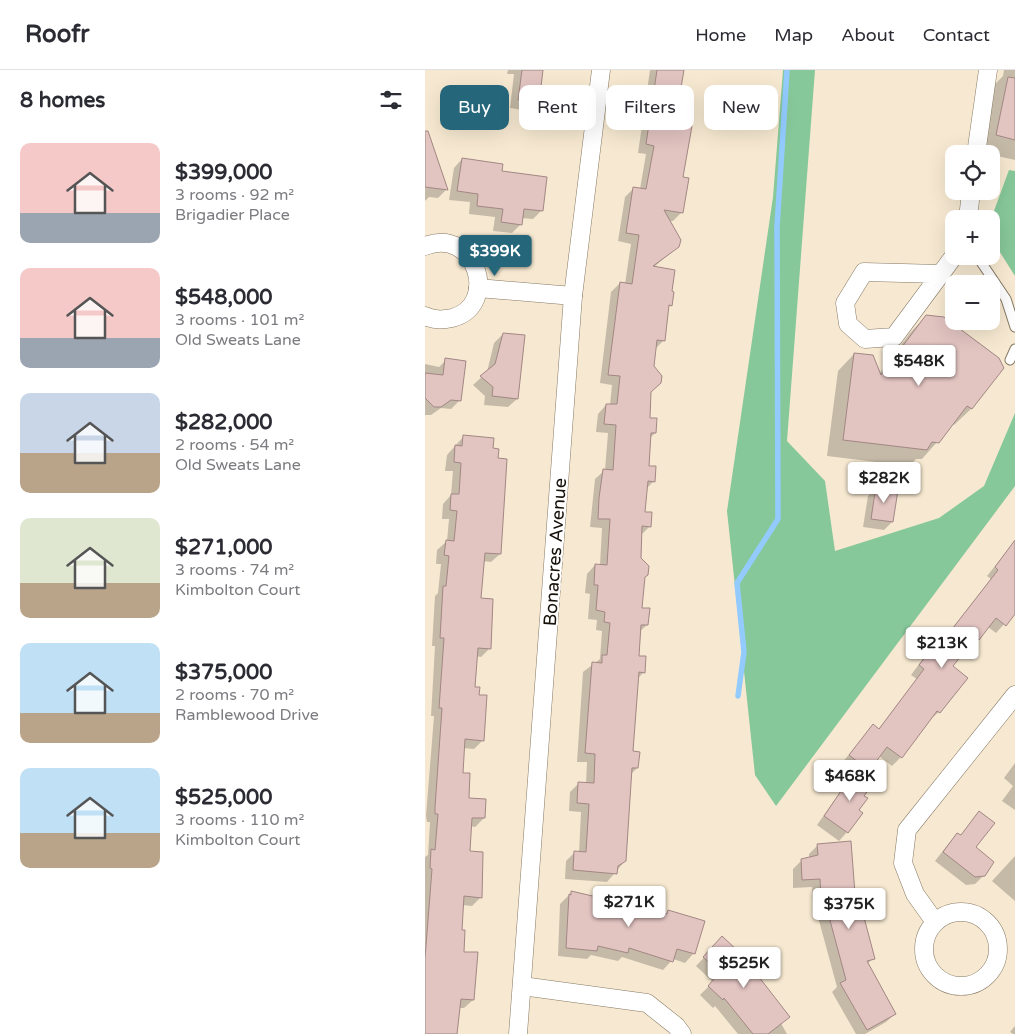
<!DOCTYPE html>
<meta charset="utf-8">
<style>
body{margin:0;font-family:"Varela Round",sans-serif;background:#f2f2f3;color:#2b2b33;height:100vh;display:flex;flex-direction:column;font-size:19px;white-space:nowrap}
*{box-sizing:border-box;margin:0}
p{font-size:16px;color:#7c7c81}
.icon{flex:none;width:28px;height:28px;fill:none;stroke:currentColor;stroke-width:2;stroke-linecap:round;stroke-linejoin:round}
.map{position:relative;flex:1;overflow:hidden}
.sheet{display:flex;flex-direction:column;background:#fff;width:425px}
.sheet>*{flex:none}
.top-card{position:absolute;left:15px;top:15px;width:475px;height:45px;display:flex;gap:10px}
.buttons{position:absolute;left:520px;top:75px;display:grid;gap:10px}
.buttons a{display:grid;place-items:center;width:55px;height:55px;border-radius:10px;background:#fff;box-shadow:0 5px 20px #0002;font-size:25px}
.price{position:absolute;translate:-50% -42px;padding:0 11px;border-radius:5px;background:#fff;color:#222;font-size:16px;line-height:32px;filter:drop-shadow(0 1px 2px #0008)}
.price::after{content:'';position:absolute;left:50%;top:30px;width:15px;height:11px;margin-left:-8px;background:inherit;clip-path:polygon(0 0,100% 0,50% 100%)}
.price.selected{background:#26667b;color:#fff}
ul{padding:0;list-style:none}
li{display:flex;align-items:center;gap:15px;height:125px;padding:0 20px}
li span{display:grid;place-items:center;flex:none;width:140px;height:100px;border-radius:10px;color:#555}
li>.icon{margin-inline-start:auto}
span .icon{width:60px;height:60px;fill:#fffc;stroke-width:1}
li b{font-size:21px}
h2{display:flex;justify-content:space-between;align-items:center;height:60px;padding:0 20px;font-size:21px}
.tag{padding:0 18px;border-radius:10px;background:#fff;box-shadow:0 5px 20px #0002;font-size:18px;line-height:45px}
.tag.selected{background:#26667b;color:#fff}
header{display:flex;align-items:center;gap:30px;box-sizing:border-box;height:70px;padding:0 25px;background:#fff;border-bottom:1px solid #e1e1e2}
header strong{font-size:24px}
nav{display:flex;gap:28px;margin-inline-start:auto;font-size:18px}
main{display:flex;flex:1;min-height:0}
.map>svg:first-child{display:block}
.forest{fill:#87c89a}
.shadow{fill:#0003}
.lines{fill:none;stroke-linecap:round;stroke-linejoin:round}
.stream{stroke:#93cbff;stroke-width:5.5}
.building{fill:#e2c4c1;stroke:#a28784}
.lane-casing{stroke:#867964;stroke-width:11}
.street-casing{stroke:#867964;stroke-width:19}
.lane{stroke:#fff;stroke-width:9}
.street{stroke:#fff;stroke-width:18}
.labels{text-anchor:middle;stroke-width:4;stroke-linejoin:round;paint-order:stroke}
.street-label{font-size:18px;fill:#17120a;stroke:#fff}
</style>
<header>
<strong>Roofr</strong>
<nav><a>Home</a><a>Map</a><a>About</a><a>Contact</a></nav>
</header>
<main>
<section class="sheet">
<h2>8 homes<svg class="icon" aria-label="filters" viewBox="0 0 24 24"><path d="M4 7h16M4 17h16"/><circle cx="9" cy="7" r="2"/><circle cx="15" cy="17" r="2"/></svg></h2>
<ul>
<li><span style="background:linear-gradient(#f6c9c9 70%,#9aa5b1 0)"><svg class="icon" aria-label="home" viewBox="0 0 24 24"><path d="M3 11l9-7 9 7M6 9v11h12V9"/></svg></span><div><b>$399,000</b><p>3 rooms · 92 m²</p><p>Brigadier Place</p></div></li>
<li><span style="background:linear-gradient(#f6c9c9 70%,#9aa5b1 0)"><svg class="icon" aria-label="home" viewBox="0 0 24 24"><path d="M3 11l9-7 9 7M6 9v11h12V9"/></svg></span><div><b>$548,000</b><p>3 rooms · 101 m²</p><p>Old Sweats Lane</p></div></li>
<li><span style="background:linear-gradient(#c9d6e8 60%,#b9a48a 0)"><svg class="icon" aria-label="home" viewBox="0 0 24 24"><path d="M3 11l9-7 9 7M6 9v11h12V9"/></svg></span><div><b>$282,000</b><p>2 rooms · 54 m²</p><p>Old Sweats Lane</p></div></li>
<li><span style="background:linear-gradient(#dfe7d0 65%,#b9a48a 0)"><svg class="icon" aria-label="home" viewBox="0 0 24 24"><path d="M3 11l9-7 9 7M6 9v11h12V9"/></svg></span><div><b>$271,000</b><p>3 rooms · 74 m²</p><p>Kimbolton Court</p></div></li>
<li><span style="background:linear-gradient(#bfe0f5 70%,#b9a48a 0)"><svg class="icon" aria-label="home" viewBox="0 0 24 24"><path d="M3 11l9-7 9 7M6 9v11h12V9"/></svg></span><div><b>$375,000</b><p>2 rooms · 70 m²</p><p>Ramblewood Drive</p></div></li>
<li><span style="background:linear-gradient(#bfe0f5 65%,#b9a48a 0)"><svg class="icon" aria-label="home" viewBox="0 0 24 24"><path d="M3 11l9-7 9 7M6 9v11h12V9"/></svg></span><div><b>$525,000</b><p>3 rooms · 110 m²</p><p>Kimbolton Court</p></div></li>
</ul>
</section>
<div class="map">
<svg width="590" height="964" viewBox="0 0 590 964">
<rect width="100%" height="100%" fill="#f7e9d1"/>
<g class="forest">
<path d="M 358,0 L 390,0 L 362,371 L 400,411 L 410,481 L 514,448 L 559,416 L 590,343 L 590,416 L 351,736 L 330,705 L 302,441 L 348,127 Z"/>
<path d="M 584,100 L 590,101 L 590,206 L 566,168 L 566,149 Z"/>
</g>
<g class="shadow">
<path d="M 83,0 L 117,0 L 113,32 L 104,41 L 85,38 L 89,4 L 82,4 Z"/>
<path d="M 225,0 L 258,0 L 249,54 L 257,108 L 263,109 L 256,143 L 248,151 L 244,151 L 253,176 L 228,198 L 246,235 L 242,238 L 239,270 L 230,279 L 225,322 L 223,349 L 230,363 L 225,368 L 222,397 L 229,411 L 221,419 L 219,443 L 225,456 L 216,465 L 214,488 L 219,507 L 216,539 L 222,555 L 214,562 L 212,587 L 218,603 L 212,609 L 206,683 L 212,698 L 205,705 L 200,791 L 182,812 L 140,809 L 141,791 L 150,782 L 154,783 L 156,742 L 144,741 L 145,722 L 154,713 L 161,714 L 162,692 L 152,692 L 158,602 L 175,589 L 177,561 L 171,560 L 172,550 L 163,549 L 165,524 L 160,523 L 162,504 L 170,495 L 175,495 L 177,458 L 165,457 L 170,409 L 180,400 L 183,363 L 171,362 L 173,344 L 181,335 L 185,335 L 187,315 L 175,313 L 186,222 L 195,213 L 200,214 L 206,174 L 193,171 L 200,127 L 209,118 L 215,119 L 221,84 L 213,83 Z"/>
<path d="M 579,0 L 590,0 L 590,90 L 555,82 L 569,15 L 578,6 Z"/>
<path d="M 0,79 L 21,120 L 13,128 L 4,127 L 0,131 Z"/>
<path d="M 37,89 L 75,102 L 117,140 L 108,149 L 96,148 L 95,155 L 87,163 L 68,161 L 70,147 L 44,144 L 45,132 L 24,130 L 29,98 Z"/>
<path d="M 501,246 L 577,298 L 546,339 L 529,355 L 528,354 L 497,389 L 491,389 L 484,396 L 402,386 L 413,301 L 429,284 L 454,304 L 485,263 Z"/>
<path d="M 78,264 L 92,329 L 83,337 L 59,335 L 60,326 L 48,315 L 62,302 L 69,273 Z"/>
<path d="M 21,290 L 35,330 L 26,339 L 16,338 L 6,345 L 0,345 L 0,294 L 14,297 Z"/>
<path d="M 39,366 L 67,379 L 75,484 L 66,492 L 58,491 L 55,529 L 65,578 L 56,587 L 51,586 L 49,618 L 53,626 L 58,670 L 49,679 L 38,678 L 36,704 L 43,729 L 59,748 L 50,757 L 45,756 L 43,782 L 56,827 L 47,836 L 37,835 L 36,861 L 38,883 L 48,930 L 39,938 L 33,938 L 30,964 L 0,964 L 0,787 L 3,785 L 5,752 L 2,752 L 1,746 L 9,646 L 6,646 L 10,576 L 7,576 L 10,526 L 13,523 L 16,494 L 11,494 L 12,480 L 22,471 L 24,449 L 17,449 L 18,434 L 26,425 L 28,401 L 20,401 L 22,385 Z"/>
<path d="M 451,418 L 467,452 L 459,460 L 438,457 L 443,426 Z"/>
<path d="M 590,471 L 590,542 L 571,563 L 563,557 L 545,577 L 542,575 L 526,596 L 542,608 L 514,642 L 504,650 L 476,687 L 467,696 L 454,686 L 438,705 L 437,726 L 433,740 L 422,762 L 414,771 L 392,755 L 428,704 L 416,694 L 448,656 L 453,660 L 492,609 L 486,605 L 512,570 L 521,562 L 523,564 L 566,509 L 562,506 Z"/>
<path d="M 590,693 L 590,740 L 577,731 L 588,716 L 579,708 Z"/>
<path d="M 555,743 L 550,777 L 559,805 L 550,814 L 541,815 L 510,791 L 524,773 L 533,765 L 535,766 Z"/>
<path d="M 393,775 L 430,839 L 449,888 L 442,894 L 470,944 L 461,952 L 440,964 L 431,964 L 407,922 L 412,917 L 390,836 L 388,836 L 387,817 L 368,818 L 368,799 L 377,790 L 384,788 L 384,784 Z"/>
<path d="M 590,786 L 590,831 L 567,811 Z"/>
<path d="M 147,822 L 185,851 L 217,839 L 240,845 L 243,841 L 278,852 L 268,884 L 260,893 L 248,889 L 238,900 L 197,887 L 193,891 L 166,885 L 162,889 L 133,886 L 135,834 Z"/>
<path d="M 289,877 L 325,898 L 362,964 L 313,964 L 290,936 L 288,938 L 275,925 L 288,912 L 271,896 Z"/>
<path d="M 590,956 L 590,964 L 588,964 L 585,962 Z"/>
</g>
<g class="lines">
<path class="stream" d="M 313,626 L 319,582 L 312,513 L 353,449 L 352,157 L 362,0"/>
</g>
<g class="building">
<path d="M 97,0 L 118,0 L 114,33 L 93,30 Z"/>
<path d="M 232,0 L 259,0 L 250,53 L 267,56 L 258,107 L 264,108 L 258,143 L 239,140 L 256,170 L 254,177 L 228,196 L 250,200 L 247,221 L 249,222 L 247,236 L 244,235 L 240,271 L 232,270 L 229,296 L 237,306 L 236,313 L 226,322 L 225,348 L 232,348 L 231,363 L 226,363 L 224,396 L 231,396 L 230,412 L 223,411 L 220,442 L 227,442 L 226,457 L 217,456 L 216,488 L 224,496 L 223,505 L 220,507 L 217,538 L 225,538 L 223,555 L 216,555 L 214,586 L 221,586 L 220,603 L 214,602 L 208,681 L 215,682 L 213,698 L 207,698 L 201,791 L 193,796 L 192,804 L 148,800 L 149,781 L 161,782 L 164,734 L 152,733 L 153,712 L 169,713 L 170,684 L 160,683 L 167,592 L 177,593 L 177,585 L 182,585 L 185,553 L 179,552 L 180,542 L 171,540 L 173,515 L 169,515 L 170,494 L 182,495 L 185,449 L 173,449 L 174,428 L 178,399 L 188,400 L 191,355 L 179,354 L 181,334 L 192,334 L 195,306 L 183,305 L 195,212 L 207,214 L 214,165 L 201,163 L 208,117 L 221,119 L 229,76 L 221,74 Z"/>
<path d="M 583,7 L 590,8 L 590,70 L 571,65 Z"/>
<path d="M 0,61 L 3,61 L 23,120 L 0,117 Z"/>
<path d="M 37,88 L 78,94 L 77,101 L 122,107 L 118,141 L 99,139 L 97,155 L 76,152 L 78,139 L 52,136 L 53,124 L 32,121 Z"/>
<path d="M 501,245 L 519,247 L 574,288 L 579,298 L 547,339 L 542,336 L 514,373 L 507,372 L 502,380 L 418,370 L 429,283 L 448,285 L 456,305 Z"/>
<path d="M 78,263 L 100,265 L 93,329 L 67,326 L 68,317 L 55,306 L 70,294 Z"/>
<path d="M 20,288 L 41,291 L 36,331 L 26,330 L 16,337 L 9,337 L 0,328 L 0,303 L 18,305 Z"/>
<path d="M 38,365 L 69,368 L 68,378 L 74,379 L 73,388 L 82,389 L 76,484 L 60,483 L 56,528 L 68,529 L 66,579 L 53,578 L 50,617 L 55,617 L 54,625 L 62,625 L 59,671 L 40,669 L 38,703 L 45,703 L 44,728 L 61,729 L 60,748 L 47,748 L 45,781 L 58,782 L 57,828 L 39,826 L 37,860 L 40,860 L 39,882 L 53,882 L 49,930 L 36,929 L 32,964 L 0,964 L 0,888 L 7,799 L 5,798 L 6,779 L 10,780 L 13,744 L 10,744 L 10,737 L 17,638 L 14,638 L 19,568 L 15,568 L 18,516 L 21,516 L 24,486 L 19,485 L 21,470 L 29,471 L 32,441 L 25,440 L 26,424 L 34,424 L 36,393 L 29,392 L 30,375 L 37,376 Z"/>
<path d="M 451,416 L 473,420 L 468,452 L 446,449 Z"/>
<path d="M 590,470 L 590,544 L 581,556 L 571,548 L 554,570 L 551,567 L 528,596 L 543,608 L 515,643 L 512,641 L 477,688 L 462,677 L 444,701 L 424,685 L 448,654 L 454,659 L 499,599 L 494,595 L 521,560 L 524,563 L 573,500 L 570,497 Z"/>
<path d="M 431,699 L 449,712 L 439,726 L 443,728 L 434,740 L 438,743 L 423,763 L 399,746 Z"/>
<path d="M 554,741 L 570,753 L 551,777 L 569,792 L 560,806 L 550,807 L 518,782 L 532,763 L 536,765 Z"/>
<path d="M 426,771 L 431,837 L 436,836 L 450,889 L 442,891 L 471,944 L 442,960 L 415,913 L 421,910 L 399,828 L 396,828 L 395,809 L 377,810 L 376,789 L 393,785 L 392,774 Z"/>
<path d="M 146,821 L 189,831 L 186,848 L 212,830 L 218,838 L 242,844 L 243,840 L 280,851 L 270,884 L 252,879 L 248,892 L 204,878 L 203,883 L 173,876 L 172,881 L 141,878 L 144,824 L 146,825 Z"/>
<path d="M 297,866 L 329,896 L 327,898 L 365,947 L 343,964 L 328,964 L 299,928 L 298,930 L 283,916 L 295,902 L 278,887 Z"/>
</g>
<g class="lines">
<defs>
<g id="lane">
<path d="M 552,186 L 581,229 L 590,257"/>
<path d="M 585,290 L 590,279"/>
</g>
<g id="street">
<path d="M 551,84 L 563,0"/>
<path d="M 543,149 L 546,121"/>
<path d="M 0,176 C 52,156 75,236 27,248 C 18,250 8,250 0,246"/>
<path d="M 516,204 L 439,202 L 420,233 L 423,254 L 440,269 L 469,267 L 529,186"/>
<path d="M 53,218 L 148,226"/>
<circle cx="536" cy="879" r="37"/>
<path d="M 510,852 L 490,824 L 478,793 L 482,760 L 590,625"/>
<path d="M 97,916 L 222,933 L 251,956 L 257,964"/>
<path d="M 93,964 L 148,226 L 176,0"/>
</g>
</defs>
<use href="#lane" class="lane-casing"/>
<use href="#street" class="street-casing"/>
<use href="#lane" class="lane"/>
<use href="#street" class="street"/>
</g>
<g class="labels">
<g class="street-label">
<text transform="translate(130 482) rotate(-86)" y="6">Bonacres Avenue</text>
</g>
</g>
</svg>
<div class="buttons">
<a><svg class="icon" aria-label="locate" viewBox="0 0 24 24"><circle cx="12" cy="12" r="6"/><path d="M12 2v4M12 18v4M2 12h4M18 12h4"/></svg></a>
<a>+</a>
<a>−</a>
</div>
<b class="price selected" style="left:70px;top:207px">$399K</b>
<b class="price" style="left:494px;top:317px">$548K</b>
<b class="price" style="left:459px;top:434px">$282K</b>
<b class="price" style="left:517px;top:599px">$213K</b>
<b class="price" style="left:425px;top:732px">$468K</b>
<b class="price" style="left:204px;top:858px">$271K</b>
<b class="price" style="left:424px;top:860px">$375K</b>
<b class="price" style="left:319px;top:919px">$525K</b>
<div class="top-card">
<a class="tag selected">Buy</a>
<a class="tag">Rent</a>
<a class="tag">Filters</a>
<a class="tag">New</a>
</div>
</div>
</main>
